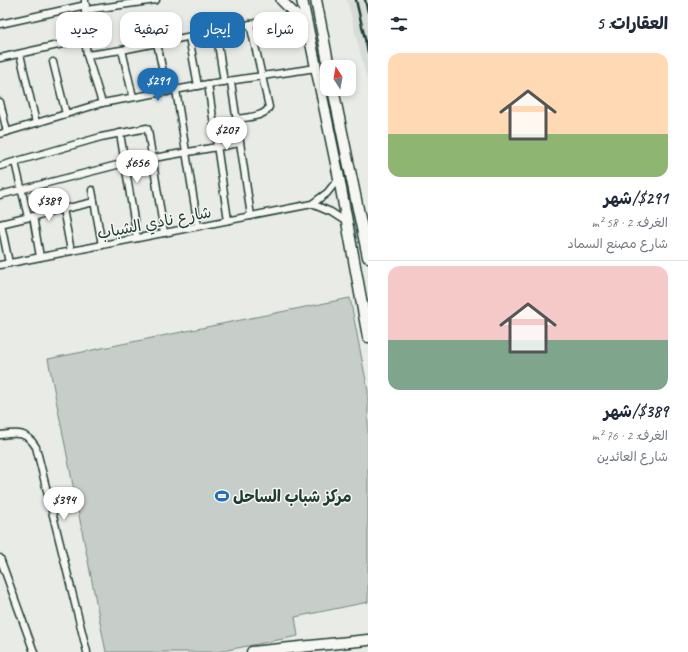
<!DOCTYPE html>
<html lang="ar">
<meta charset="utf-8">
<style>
body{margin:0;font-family:Caveat,"Playpen Sans Arabic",sans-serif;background:#f6f6f7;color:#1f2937;direction:rtl;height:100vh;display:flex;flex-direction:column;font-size:15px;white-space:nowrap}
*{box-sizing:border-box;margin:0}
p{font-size:13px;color:#747a83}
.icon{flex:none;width:22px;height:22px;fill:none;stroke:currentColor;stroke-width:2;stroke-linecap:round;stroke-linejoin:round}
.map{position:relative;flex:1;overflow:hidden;direction:ltr}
.drawer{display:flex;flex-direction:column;background:#fff;width:320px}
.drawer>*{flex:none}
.top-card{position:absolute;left:12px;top:12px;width:296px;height:36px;direction:rtl;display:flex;gap:8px}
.needle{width:26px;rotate:349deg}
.buttons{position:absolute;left:320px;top:60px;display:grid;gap:8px}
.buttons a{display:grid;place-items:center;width:36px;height:36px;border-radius:8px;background:#fff;box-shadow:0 2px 6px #0003;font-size:20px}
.price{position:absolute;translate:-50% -34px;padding:0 9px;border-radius:14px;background:#fff;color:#222;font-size:13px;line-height:26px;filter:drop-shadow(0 1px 2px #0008)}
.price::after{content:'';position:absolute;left:50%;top:24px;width:12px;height:9px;margin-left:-6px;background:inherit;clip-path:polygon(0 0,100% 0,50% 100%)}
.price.current{background:#1f6fb2;color:#fff}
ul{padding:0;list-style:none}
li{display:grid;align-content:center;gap:8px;height:212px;padding:0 20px}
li+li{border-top:1px solid #e0e1e3}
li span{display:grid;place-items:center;height:124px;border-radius:12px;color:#555}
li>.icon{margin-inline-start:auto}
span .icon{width:72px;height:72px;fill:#fffc;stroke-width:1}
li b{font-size:17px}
h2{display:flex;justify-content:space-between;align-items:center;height:48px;padding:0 20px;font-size:17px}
.tag{padding:0 14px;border-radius:12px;background:#fff;box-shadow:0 2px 6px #0003;font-size:14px;line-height:36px}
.tag.current{background:#1f6fb2;color:#fff}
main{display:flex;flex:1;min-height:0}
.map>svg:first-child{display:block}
.built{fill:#d8dcd8}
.garden{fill:#c7cec9;stroke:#73867e}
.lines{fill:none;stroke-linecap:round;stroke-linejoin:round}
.street-casing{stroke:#1f3d34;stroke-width:9}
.secondary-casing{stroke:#1f3d34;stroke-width:12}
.primary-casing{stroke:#1f3d34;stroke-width:13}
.street{stroke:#f6f6f2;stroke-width:6}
.secondary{stroke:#f6f6f2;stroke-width:9}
.primary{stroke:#f6f6f2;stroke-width:10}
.rail{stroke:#1f3d34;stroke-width:2.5}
.labels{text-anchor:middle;stroke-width:3;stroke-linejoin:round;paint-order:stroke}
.street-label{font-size:16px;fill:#1f3d34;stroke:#f6f6f2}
.poi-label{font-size:16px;font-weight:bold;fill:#1f3d34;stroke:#f6f6f2;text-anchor:start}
</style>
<main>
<section class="drawer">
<h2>العقارات: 5<svg class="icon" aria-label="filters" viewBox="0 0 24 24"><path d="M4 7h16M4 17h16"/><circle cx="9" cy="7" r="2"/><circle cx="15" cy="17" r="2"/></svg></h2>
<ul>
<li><span style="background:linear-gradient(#ffd9b3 65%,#8fb573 0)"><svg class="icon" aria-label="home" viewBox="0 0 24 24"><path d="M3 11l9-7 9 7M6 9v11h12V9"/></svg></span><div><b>$291/شهر</b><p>الغرف: 2 · 58 m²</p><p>شارع مصنع السماد</p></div></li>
<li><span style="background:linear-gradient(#f6c9c9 60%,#7fa58c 0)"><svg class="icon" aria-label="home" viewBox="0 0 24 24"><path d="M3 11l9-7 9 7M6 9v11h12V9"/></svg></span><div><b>$389/شهر</b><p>الغرف: 2 · 76 m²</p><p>شارع العائدين</p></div></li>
</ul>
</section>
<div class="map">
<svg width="368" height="652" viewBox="0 0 368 652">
<rect width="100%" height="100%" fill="#e9ebe7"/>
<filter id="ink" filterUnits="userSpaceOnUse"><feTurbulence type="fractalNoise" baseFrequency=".025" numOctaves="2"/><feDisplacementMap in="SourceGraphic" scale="8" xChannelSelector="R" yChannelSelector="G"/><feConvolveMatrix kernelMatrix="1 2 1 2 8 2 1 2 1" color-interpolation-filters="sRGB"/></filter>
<g filter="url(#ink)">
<path class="built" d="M 347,0 L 368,0 L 368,84 Z"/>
<path class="garden" d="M 350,298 L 368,391 L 368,602 L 295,617 L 298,636 L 217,652 L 106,652 L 48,359 Z"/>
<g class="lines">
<defs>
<g id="street">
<path d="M 85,0 L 85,39 L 87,55 L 102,103"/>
<path d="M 86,10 L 156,0"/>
<path d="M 0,24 L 86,5"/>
<path d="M 216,31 L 224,82"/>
<path d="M 189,37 L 198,86"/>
<path d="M 157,43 L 167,92"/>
<path d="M 122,50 L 133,97"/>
<path d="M 20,54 L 36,123"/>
<path d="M 87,55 L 122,50 L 296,15"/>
<path d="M 0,58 L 85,39"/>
<path d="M 53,62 L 66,114"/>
<path d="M 231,82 L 251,216"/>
<path d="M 208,84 L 228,220"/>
<path d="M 176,90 L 198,226"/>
<path d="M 0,102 L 7,132"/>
<path d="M 237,119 C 247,117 265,117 269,107 L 250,24"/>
<path d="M 120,133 L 137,238"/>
<path d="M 0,134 L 102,103 L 208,84 L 316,68"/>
<path d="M 15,162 L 28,217"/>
<path d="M 0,166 L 101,137 L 147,128 L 148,130 L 164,233"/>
<path d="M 92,190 L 102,245"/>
<path d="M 0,195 L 125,163 L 240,143"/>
<path d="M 312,204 L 331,212 L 348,223"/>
<path d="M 63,209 L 71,251"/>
<path d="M 33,216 L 40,257"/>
<path d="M 0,224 L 94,202"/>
<path d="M 1,224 L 9,263"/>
<path d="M 0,265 L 312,204 L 327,193 L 339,178"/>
<path d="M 0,435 C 17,433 26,431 36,447 L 87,652"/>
<path d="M 0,558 L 34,652"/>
</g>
<path id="secondary" d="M 281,0 L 296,15 L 307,29"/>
<g id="primary">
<path d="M 302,0 L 339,178 L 368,337"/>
<path d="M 316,0 L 329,67"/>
<path d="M 333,89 L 368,257"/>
<path d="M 252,652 L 368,640"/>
</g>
</defs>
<use href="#street" class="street-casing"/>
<use href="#secondary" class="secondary-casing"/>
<use href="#primary" class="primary-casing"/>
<use href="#street" class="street"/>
<use href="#secondary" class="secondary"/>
<use href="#primary" class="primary"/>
<g class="rail">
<path d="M 356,0 L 368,52"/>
<path d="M 365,0 L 368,12"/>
</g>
</g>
</g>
<defs>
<symbol id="stadium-bare" viewBox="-9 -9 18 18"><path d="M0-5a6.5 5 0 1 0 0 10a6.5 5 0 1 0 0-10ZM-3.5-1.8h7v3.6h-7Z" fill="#1f6fb2" stroke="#f6f6f2" stroke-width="2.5" paint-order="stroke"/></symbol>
</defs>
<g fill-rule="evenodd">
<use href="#stadium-bare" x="212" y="486" width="20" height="20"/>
</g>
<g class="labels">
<g class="street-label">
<text transform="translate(154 222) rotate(-11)" y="6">شارع نادي الشباب</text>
</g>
<g class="poi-label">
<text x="233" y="502">مركز شباب الساحل</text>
</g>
</g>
</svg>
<div class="buttons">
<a><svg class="needle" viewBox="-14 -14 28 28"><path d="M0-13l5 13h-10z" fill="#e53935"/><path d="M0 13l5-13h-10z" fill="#747a83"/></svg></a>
</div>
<b class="price current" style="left:158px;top:102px">$291</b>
<b class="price" style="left:227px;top:151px">$207</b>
<b class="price" style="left:137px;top:184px">$656</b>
<b class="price" style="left:49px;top:222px">$389</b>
<b class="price" style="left:64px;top:521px">$394</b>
<div class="top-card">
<a class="tag">شراء</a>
<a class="tag current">إيجار</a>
<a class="tag">تصفية</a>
<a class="tag">جديد</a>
</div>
</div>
</main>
